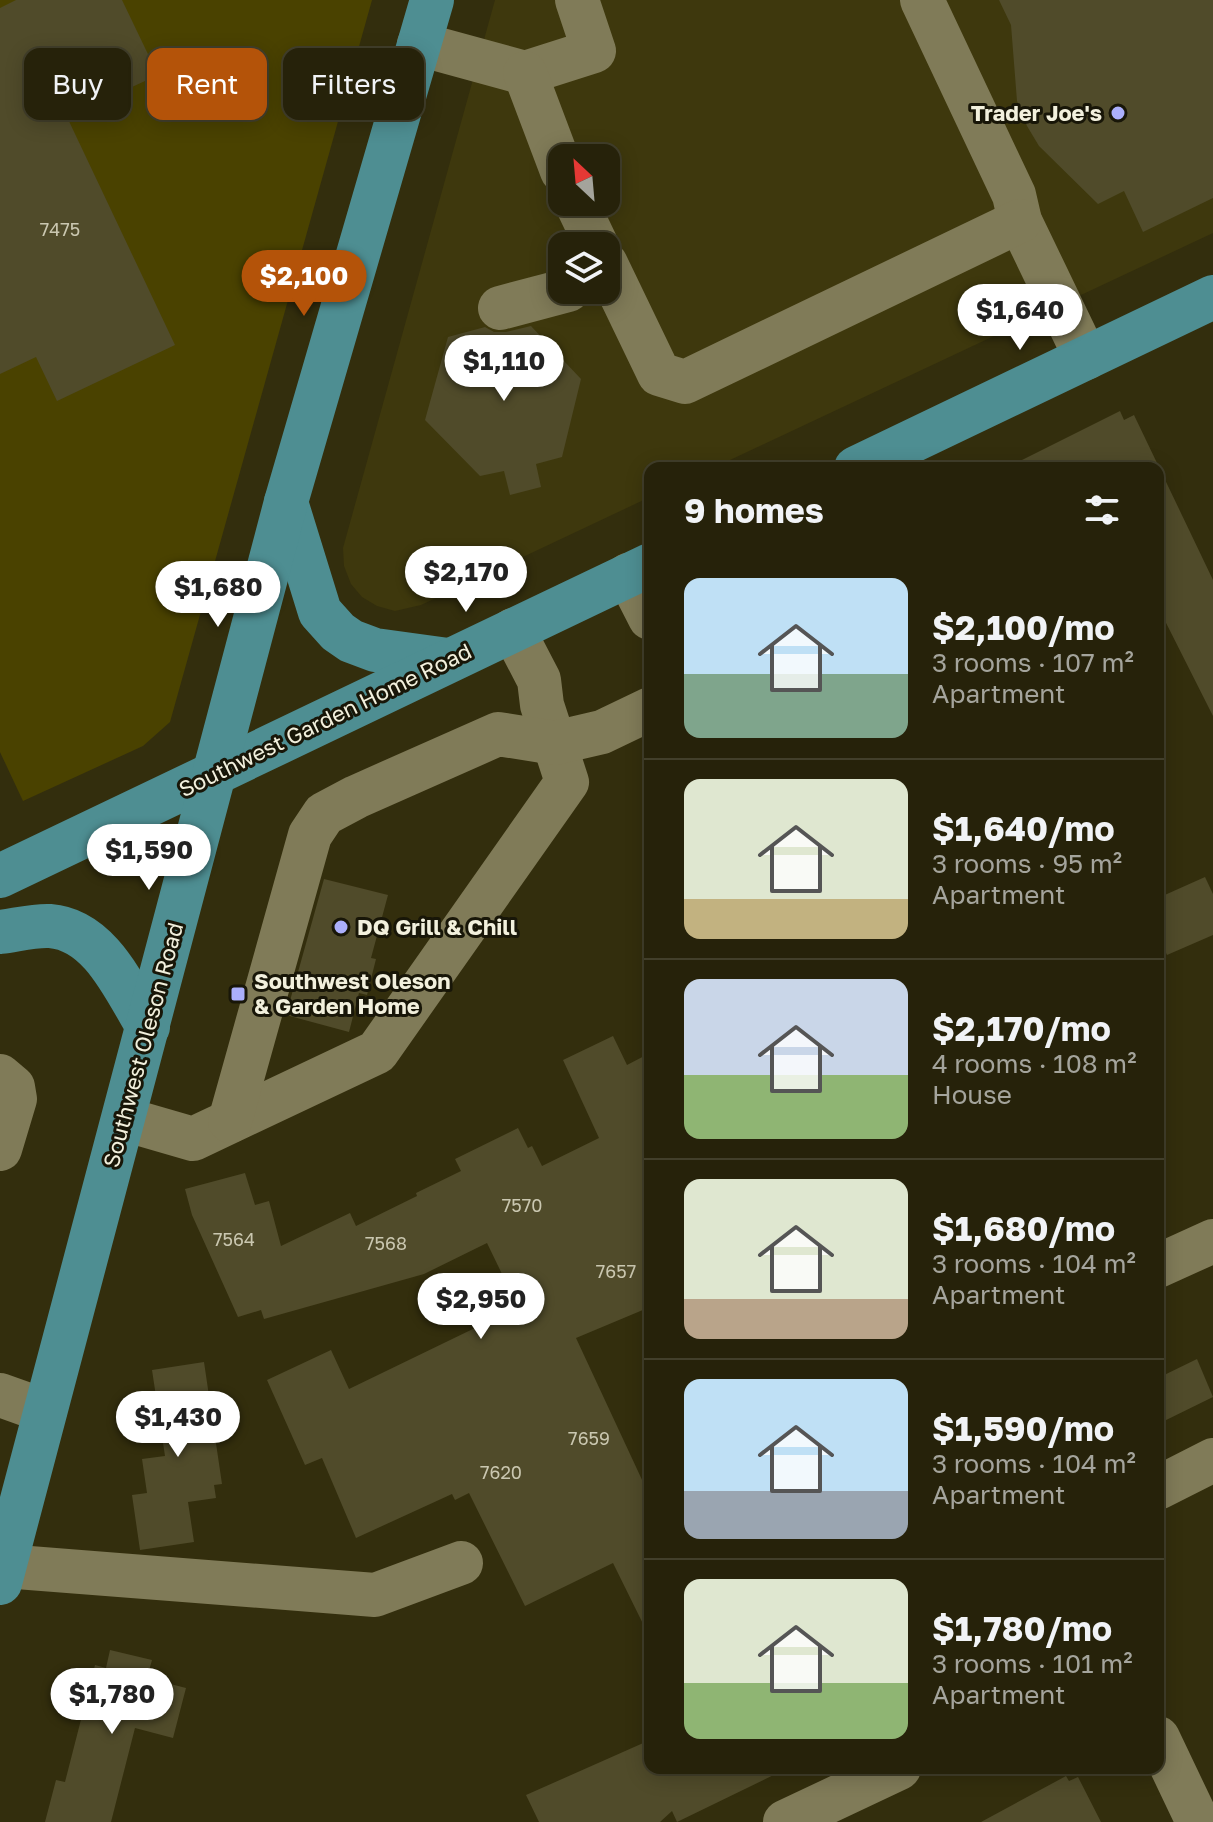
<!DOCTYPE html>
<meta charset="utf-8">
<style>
body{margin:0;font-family:"Golos Text",sans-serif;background:#322f18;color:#f1f3f6;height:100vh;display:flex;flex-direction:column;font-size:30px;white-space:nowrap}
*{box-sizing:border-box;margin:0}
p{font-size:26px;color:#a4a49c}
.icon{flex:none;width:44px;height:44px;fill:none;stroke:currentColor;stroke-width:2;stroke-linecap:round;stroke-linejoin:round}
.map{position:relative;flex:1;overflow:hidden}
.panel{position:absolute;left:644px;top:462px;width:520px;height:1312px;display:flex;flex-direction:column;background:#26220a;border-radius:16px;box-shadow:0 4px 20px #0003,0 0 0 2px #423f2b}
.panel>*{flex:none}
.hud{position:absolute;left:24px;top:48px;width:500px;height:72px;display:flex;gap:16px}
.needle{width:52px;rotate:334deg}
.controls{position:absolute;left:548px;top:144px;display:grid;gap:16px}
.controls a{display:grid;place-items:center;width:72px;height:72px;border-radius:16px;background:#26220a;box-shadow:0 4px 20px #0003,0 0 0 2px #423f2b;font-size:40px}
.price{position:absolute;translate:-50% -68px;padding:0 18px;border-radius:28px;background:#fff;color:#222;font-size:26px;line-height:52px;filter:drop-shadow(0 2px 4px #0008)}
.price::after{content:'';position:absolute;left:50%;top:48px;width:24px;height:18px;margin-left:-12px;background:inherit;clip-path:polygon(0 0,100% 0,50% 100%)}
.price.active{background:#b45309;color:#fff}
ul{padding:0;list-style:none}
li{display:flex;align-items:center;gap:24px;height:200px;padding:0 40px}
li+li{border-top:2px solid #423f2b}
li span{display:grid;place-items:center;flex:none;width:224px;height:160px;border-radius:16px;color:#555}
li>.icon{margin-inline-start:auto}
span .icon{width:96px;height:96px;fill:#fffc;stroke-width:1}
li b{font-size:34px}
h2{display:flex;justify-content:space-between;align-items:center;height:96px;padding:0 40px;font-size:34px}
.pill{padding:0 28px;border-radius:16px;background:#26220a;box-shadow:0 4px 20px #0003,0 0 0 2px #423f2b;font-size:28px;line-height:72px}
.pill.active{background:#b45309;color:#fff}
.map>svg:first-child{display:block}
.built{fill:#3e380d;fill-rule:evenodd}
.green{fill:#4a4200}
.building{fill:#504b2a}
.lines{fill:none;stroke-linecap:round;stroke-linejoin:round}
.minor{stroke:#807b58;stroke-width:44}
.major{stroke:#4e8e92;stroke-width:44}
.poi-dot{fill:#abaffb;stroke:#181608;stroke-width:3}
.labels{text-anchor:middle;stroke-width:6;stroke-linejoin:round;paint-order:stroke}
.number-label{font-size:18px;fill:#cac7b0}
.poi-label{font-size:22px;font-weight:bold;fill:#f2f0dd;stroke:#181608;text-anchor:start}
.street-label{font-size:22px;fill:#f2f0dd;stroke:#181608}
</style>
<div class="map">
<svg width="1213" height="1822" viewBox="0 0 1213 1822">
<rect width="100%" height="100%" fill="#332e0d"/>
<path class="built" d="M 495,0 L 1213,0 L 1213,233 L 713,468 L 650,468 L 650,497 L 421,605 L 395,611 L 377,606 L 362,597 L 351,584 L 344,566 L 343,548 ZM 562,158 L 606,158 L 606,202 L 562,202 ZM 562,246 L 606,246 L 606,290 L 562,290 Z"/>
<path class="green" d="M 0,0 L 372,0 L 170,722 L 143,746 L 23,801 L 0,752 Z"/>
<g class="building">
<path d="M 16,0 L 122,0 L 158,75 L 67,117 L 175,345 L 57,401 L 36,357 L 0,374 L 0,8 Z"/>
<path d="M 999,0 L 1213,0 L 1213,198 L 1143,232 L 1124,191 L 1098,204 L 1039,146 L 1027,126 L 1017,101 L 1011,25 Z"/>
<path d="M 531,326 L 581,379 L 562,457 L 536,464 L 541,487 L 510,495 L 504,471 L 480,476 L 425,420 L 448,337 L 485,327 L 494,332 L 506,332 Z"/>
<path d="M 1120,411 L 1124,420 L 1134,415 L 1213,580 L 1213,716 L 1158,607 L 1158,468 L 1006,468 Z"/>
<path d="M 1205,877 L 1213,894 L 1213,935 L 1167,955 L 1158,936 L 1158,898 Z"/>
<path d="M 324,879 L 388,895 L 371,958 L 376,959 L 367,995 L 359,993 L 349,1032 L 286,1015 Z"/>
<path d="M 613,1036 L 627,1065 L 650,1053 L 650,1307 L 576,1338 L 650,1497 L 650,1638 L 613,1563 L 525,1606 L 469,1493 L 455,1500 L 452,1494 L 356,1538 L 322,1458 L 305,1465 L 267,1380 L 331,1350 L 349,1389 L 518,1307 L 487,1243 L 424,1274 L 264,1319 L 261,1310 L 238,1317 L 192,1215 L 185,1189 L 245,1173 L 255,1205 L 269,1201 L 281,1246 L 350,1213 L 356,1226 L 417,1196 L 416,1193 L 461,1171 L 455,1159 L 518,1128 L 528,1148 L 532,1146 L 542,1166 L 599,1138 L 563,1060 Z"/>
<path d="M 1197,1359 L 1213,1397 L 1158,1424 L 1158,1378 Z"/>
<path d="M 204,1362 L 222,1484 L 214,1485 L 216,1498 L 188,1502 L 194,1542 L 140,1550 L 132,1495 L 147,1493 L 142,1459 L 165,1456 L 152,1370 Z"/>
<path d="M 110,1650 L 152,1660 L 147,1678 L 186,1688 L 173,1738 L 135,1728 L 111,1822 L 45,1822 L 56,1780 L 65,1782 L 95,1665 L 106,1668 Z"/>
<path d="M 650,1740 L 650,1768 L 788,1768 L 677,1822 L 672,1811 L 660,1822 L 539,1822 L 526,1795 Z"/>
<path d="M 1066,1776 L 1069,1781 L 1078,1777 L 1101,1822 L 981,1822 Z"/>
</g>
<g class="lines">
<g class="minor">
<path d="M 922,0 L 1014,195 L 1020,221 L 1086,358"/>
<path d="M 419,44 L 525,73 L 594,51 L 577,0"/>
<path d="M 525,73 L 562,171"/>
<path d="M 576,202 L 597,246"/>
<path d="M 606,264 L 659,374 L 685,382 L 1020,221"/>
<path d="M 500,308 L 568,290"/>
<path d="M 628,575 L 650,618"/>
<path d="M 0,1076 L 13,1087 L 15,1099 L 0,1149"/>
<path d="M 124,1119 L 193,1139 L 377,1052 L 567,782 L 542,705 L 539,680 L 513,630"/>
<path d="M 230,1121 L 310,835 L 324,814 L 356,797 L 498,734 L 555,743 L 602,732 L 650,709"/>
<path d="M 1158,1266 L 1213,1241"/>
<path d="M 0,1395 L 45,1411"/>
<path d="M 1158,1488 L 1213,1460"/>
<path d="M 4,1566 L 375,1595 L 461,1563"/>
<path d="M 1158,1738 L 1198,1822"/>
<path d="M 785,1822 L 899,1768"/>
</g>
<g class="major">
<path d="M 856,468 L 1213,297"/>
<path d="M 286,502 L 320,612 L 338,632 L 351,641 L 375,650 L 448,660"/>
<path d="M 0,876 L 650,565"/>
<path d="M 0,932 C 16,930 35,925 50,926 C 101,930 125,990 148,1027"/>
<path d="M 0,1583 L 286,502 L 432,0"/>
</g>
</g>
<g class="poi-dot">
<circle cx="1118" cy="113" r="8"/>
<circle cx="341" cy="927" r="8"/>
<rect x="230" y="986" width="16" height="16" rx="4"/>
</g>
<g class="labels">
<g class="number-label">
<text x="60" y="236">7475</text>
<text x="522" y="1212">7570</text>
<text x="234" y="1246">7564</text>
<text x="386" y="1250">7568</text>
<text x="616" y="1278">7657</text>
<text x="589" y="1445">7659</text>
<text x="501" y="1479">7620</text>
</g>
<g class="poi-label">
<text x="1102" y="121" text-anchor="end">Trader Joe's</text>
<text x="357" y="935">DQ Grill &amp; Chill</text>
<text x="254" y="989">Southwest Oleson<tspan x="254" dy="25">&amp; Garden Home</tspan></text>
</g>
<g class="street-label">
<text transform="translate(325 720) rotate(-26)" y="8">Southwest Garden Home Road</text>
<text transform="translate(143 1045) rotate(-75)" y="8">Southwest Oleson Road</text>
</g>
</g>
</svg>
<div class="controls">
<a><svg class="needle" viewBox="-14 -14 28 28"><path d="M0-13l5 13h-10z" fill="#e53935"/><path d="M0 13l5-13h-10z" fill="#a4a49c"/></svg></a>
<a><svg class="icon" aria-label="layers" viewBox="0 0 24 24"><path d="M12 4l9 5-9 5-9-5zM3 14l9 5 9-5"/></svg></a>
</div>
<b class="price active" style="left:304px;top:318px">$2,100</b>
<b class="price" style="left:1020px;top:352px">$1,640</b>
<b class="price" style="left:504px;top:403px">$1,110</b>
<b class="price" style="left:466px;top:614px">$2,170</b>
<b class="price" style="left:218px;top:629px">$1,680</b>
<b class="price" style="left:149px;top:892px">$1,590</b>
<b class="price" style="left:481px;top:1341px">$2,950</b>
<b class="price" style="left:178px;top:1459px">$1,430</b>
<b class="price" style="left:112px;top:1736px">$1,780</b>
<div class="hud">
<a class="pill">Buy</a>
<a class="pill active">Rent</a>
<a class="pill">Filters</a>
</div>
<section class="panel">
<h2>9 homes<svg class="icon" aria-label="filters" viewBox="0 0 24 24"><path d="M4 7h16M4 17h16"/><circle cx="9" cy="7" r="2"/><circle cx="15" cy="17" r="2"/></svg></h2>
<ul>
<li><span style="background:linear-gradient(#bfe0f5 60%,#7fa58c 0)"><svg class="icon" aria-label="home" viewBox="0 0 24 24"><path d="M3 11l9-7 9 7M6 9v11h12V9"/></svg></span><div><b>$2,100/mo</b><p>3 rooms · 107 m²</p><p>Apartment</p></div></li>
<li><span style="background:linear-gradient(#dfe7d0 75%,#c2b280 0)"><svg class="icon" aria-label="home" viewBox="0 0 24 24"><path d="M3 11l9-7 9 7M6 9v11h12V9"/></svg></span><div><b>$1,640/mo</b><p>3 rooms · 95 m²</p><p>Apartment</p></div></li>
<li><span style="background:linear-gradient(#c9d6e8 60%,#8fb573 0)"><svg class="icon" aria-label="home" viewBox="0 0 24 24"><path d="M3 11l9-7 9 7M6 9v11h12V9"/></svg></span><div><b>$2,170/mo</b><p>4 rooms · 108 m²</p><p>House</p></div></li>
<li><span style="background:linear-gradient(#dfe7d0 75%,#b9a48a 0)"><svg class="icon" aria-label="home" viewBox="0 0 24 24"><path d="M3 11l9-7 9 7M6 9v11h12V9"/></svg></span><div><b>$1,680/mo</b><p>3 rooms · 104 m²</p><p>Apartment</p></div></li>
<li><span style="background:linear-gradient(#bfe0f5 70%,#9aa5b1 0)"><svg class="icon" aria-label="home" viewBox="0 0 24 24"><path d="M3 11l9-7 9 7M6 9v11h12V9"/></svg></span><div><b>$1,590/mo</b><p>3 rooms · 104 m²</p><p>Apartment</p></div></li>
<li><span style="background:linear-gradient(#dfe7d0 65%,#8fb573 0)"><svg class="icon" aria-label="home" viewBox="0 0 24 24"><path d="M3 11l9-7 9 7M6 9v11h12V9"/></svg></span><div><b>$1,780/mo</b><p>3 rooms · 101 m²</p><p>Apartment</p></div></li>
</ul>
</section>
</div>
